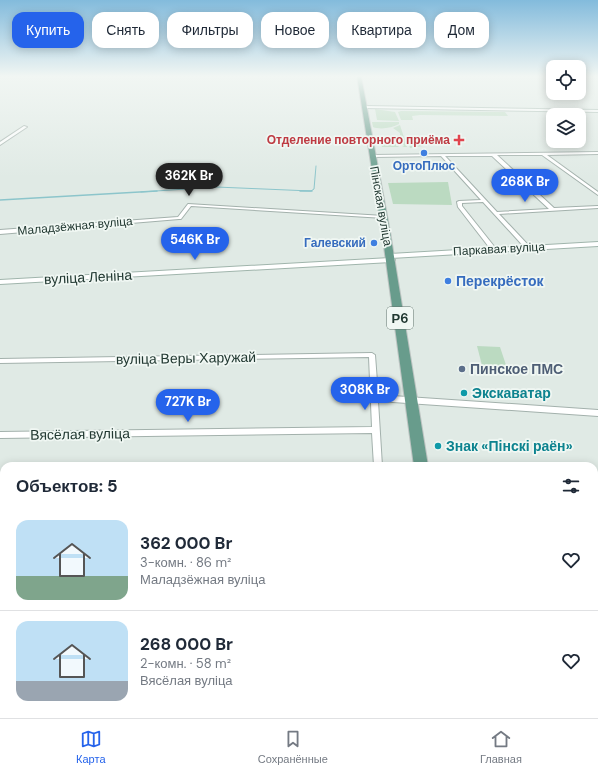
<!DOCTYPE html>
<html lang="ru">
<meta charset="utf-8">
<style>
body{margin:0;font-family:"DM Sans",sans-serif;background:#f6f6f7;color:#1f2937;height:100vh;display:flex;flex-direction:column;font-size:15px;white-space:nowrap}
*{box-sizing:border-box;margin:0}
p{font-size:13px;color:#747a83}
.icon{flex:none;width:22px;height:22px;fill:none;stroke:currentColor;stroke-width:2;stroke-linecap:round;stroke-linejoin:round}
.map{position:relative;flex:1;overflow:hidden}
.panel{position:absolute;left:0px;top:462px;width:598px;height:256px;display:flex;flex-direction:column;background:#fff;border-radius:12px 12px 0 0;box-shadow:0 2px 10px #0003}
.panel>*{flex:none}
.hud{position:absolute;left:12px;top:12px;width:574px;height:36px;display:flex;gap:8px}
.fabs{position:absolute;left:546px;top:60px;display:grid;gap:8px}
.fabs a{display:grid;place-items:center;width:40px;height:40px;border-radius:8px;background:#fff;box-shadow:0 2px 10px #0003;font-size:20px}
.price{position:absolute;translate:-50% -34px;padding:0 9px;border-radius:14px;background:#2563eb;color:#fff;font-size:13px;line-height:26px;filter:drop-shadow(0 1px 2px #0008)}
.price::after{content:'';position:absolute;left:50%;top:24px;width:12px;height:9px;margin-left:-6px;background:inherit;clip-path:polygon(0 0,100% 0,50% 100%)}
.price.active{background:#222;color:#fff}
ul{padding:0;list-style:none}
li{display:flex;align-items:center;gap:12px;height:100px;padding:0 16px}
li+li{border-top:1px solid #e0e1e3}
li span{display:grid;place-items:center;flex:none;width:112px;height:80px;border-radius:12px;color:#555}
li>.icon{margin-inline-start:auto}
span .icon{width:48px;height:48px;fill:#fffc;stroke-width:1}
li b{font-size:17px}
h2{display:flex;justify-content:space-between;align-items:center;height:48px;padding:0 16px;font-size:17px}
.pill{padding:0 14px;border-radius:12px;background:#fff;box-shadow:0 2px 10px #0003;font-size:14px;line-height:36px}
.pill.active{background:#2563eb;color:#fff}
.menu{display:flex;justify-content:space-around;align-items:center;height:56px;border-top:1px solid #e0e1e3;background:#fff;font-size:11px;color:#747a83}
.menu a{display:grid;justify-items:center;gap:2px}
.menu .active{color:#2563eb}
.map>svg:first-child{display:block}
.green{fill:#bbdac1}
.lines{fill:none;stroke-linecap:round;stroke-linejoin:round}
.stream-far1{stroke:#8cc5cb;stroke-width:1}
.stream{stroke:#8cc5cb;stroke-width:1.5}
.street-casing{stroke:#a3b1ac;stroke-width:2}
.secondary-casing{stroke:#a0b5ac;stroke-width:2}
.primary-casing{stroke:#bdc4c2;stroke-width:2}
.street{fill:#fff;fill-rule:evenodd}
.secondary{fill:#fff;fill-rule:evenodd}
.primary{fill:#689c8c;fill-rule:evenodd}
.health-dot{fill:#e0444e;stroke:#f0f7f3;stroke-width:1.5}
.shop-dot{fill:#3f7fe0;stroke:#f0f7f3;stroke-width:1.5}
.service-dot{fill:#5c6f8a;stroke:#f0f7f3;stroke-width:1.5}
.culture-dot{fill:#0f9aa8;stroke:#f0f7f3;stroke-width:1.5}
.labels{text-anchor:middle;stroke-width:3.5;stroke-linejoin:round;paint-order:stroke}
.far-health-label{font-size:12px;font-weight:bold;fill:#be3a42;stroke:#f0f7f3;text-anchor:end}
.far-shop-label{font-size:12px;font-weight:bold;fill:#366cbe;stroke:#f0f7f3}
.far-street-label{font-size:12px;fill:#223932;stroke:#f0f7f3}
.shield{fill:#f0f7f3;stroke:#60726c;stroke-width:1}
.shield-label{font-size:13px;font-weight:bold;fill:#223932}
.street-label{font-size:14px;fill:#223932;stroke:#f0f7f3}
.shop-label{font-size:14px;font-weight:bold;fill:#366cbe;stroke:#f0f7f3;text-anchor:start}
.service-label{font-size:14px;font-weight:bold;fill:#4e5e75;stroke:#f0f7f3;text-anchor:start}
.culture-label{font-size:14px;font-weight:bold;fill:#0d838f;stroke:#f0f7f3;text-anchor:start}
</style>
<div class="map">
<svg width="598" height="718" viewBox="0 0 598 718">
<rect width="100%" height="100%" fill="#e0eae5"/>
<g class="green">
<path d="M 375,109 L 395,112 L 399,121 L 377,120 Z"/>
<path d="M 401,111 L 505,112 L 508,116 L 420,115 L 412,116 L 413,120 L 401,120 L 398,112 Z"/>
<path d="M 372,122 L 399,122 L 399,124 C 392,128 380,130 373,127 Z"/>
<path d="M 400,125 L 407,147 L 402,147 L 404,146 L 402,141 L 395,141 L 396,146 L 399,146 L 398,147 L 382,147 L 380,140 L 388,140 L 400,135 L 400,133 L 393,128 Z"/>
<path d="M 406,136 L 419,136 L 423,146 L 410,148 Z"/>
<path d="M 448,182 L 452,205 L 393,204 L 388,183 Z"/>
<path d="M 477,346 L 500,347 L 509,374 L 484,373 Z"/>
</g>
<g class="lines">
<path class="stream-far1" d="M 141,192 L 216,187 L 311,191 L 314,189 L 316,166"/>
<g class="stream">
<path d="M 300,191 L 312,191"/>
<path d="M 0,200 L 157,191"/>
</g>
<defs>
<g id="street">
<path d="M 579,81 L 583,83 L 583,85 L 579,83 Z"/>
<path d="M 24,126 L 27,127 L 0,145 L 0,142 Z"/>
<path d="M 598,152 L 598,154 L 547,155 L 598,192 L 598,195 L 542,155 L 497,155 L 554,208 L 598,206 L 598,208 L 499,214 L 530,247 L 531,248 L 528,250 L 526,249 L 483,202 L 462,203 L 462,206 L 497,250 L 494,252 L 492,251 L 458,207 L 457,202 L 459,201 L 481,200 L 441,156 L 373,157 L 371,156 L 373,155 ZM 445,156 L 492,156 L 549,209 L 497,212 Z"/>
<path d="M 188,204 L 384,216 L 386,217 L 384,218 L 191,206 L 181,219 L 179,219 L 0,234 L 0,230 L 178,217 Z"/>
<path d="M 372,353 L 375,355 L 378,395 L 598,410 L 598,416 L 378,401 L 382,466 L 374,466 L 372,433 L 0,438 L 0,432 L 372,427 L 369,357 L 0,363 L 0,359 Z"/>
<rect x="0" y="530" width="4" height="10"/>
<rect x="0" y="685" width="4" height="12"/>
</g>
<g id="secondary">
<path d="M 365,106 L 598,110 L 598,112 L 364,108 Z"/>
<path d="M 598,242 L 598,246 L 391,258 L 395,260 L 391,262 L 0,284 L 0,280 L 390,258 L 387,256 L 390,254 Z"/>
</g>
<g id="primary">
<path d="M 357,76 L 361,76 L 390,232 L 428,466 L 414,466 L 382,232 Z"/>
<path d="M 445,714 L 465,714 L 466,718 L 446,718 Z"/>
</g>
</defs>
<use href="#street" class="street-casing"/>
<use href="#secondary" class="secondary-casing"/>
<use href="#primary" class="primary-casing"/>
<use href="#street" class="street"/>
<use href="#secondary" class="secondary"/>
<use href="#primary" class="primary"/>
</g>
<linearGradient id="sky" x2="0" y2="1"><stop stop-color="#83bbdc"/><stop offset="0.43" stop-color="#f1f6f3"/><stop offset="1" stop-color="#f1f6f3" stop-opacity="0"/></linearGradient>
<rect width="598" height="177" fill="url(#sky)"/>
<path class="health-dot" d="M457 134h4v4h4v4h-4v4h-4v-4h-4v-4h4z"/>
<g class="shop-dot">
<circle cx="424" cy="153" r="4"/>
<circle cx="374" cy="243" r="4"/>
<circle cx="448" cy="281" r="4"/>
</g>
<circle class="service-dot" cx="462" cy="369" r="4"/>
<g class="culture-dot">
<circle cx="464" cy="393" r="4"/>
<circle cx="438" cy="446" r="4"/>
</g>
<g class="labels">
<g class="far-health-label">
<text x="450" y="144">Отделение повторного приёма</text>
</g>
<g class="far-shop-label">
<text x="424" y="170">ОртоПлюс</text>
<text x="366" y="247" text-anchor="end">Галевский</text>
</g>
<g class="far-street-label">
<text transform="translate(381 206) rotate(80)" y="4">Пінская вуліца</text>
<text transform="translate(75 226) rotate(-5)" y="4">Маладзёжная вуліца</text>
<text transform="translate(499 249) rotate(-3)" y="4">Паркавая вуліца</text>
</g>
<rect class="shield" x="387" y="307" width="26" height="22" rx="3"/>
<g class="shield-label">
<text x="400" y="323">Р6</text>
</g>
<g class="street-label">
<text transform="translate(88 277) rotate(-3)" y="5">вуліца Леніна</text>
<text transform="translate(186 358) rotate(-1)" y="5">вуліца Веры Харужай</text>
<text transform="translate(80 434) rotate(-1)" y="5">Вясёлая вуліца</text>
</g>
<g class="shop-label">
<text x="456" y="286">Перекрёсток</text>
</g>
<g class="service-label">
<text x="470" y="374">Пинское ПМС</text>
</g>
<g class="culture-label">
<text x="472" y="398">Экскаватар</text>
<text x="446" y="451">Знак «Пінскі раён»</text>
</g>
</g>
</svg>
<div class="fabs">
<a><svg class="icon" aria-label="locate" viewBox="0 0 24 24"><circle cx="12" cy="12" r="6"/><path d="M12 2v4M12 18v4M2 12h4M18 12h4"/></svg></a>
<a><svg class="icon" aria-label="layers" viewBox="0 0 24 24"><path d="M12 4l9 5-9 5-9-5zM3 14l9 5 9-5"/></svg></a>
</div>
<b class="price active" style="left:189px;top:197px">362K Br</b>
<b class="price" style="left:525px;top:203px">268K Br</b>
<b class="price" style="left:195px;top:261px">546K Br</b>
<b class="price" style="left:365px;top:411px">308K Br</b>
<b class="price" style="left:188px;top:423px">727K Br</b>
<div class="hud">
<a class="pill active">Купить</a>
<a class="pill">Снять</a>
<a class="pill">Фильтры</a>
<a class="pill">Новое</a>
<a class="pill">Квартира</a>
<a class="pill">Дом</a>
</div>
<section class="panel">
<h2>Объектов: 5<svg class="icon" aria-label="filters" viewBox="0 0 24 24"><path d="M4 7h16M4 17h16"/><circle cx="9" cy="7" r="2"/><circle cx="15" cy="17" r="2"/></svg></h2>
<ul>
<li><span style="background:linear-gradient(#bfe0f5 70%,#7fa58c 0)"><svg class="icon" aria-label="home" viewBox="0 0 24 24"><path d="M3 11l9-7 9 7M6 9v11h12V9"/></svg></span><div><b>362 000 Br</b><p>3-комн. · 86 m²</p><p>Маладзёжная вуліца</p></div><svg class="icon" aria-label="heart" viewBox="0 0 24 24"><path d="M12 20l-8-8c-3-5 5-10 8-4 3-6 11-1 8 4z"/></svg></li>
<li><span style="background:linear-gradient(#bfe0f5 75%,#9aa5b1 0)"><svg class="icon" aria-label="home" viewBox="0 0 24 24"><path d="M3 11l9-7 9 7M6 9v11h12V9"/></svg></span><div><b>268 000 Br</b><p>2-комн. · 58 m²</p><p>Вясёлая вуліца</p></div><svg class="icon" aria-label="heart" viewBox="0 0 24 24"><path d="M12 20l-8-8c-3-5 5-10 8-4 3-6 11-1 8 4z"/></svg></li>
</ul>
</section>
</div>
<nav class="menu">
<a class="active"><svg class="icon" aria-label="map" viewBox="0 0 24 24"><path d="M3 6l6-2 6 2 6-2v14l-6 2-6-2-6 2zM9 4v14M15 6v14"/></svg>Карта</a>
<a><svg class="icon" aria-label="saved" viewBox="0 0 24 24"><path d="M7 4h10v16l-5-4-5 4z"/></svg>Сохранённые</a>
<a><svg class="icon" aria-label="home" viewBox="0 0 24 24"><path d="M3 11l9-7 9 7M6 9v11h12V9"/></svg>Главная</a>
</nav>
